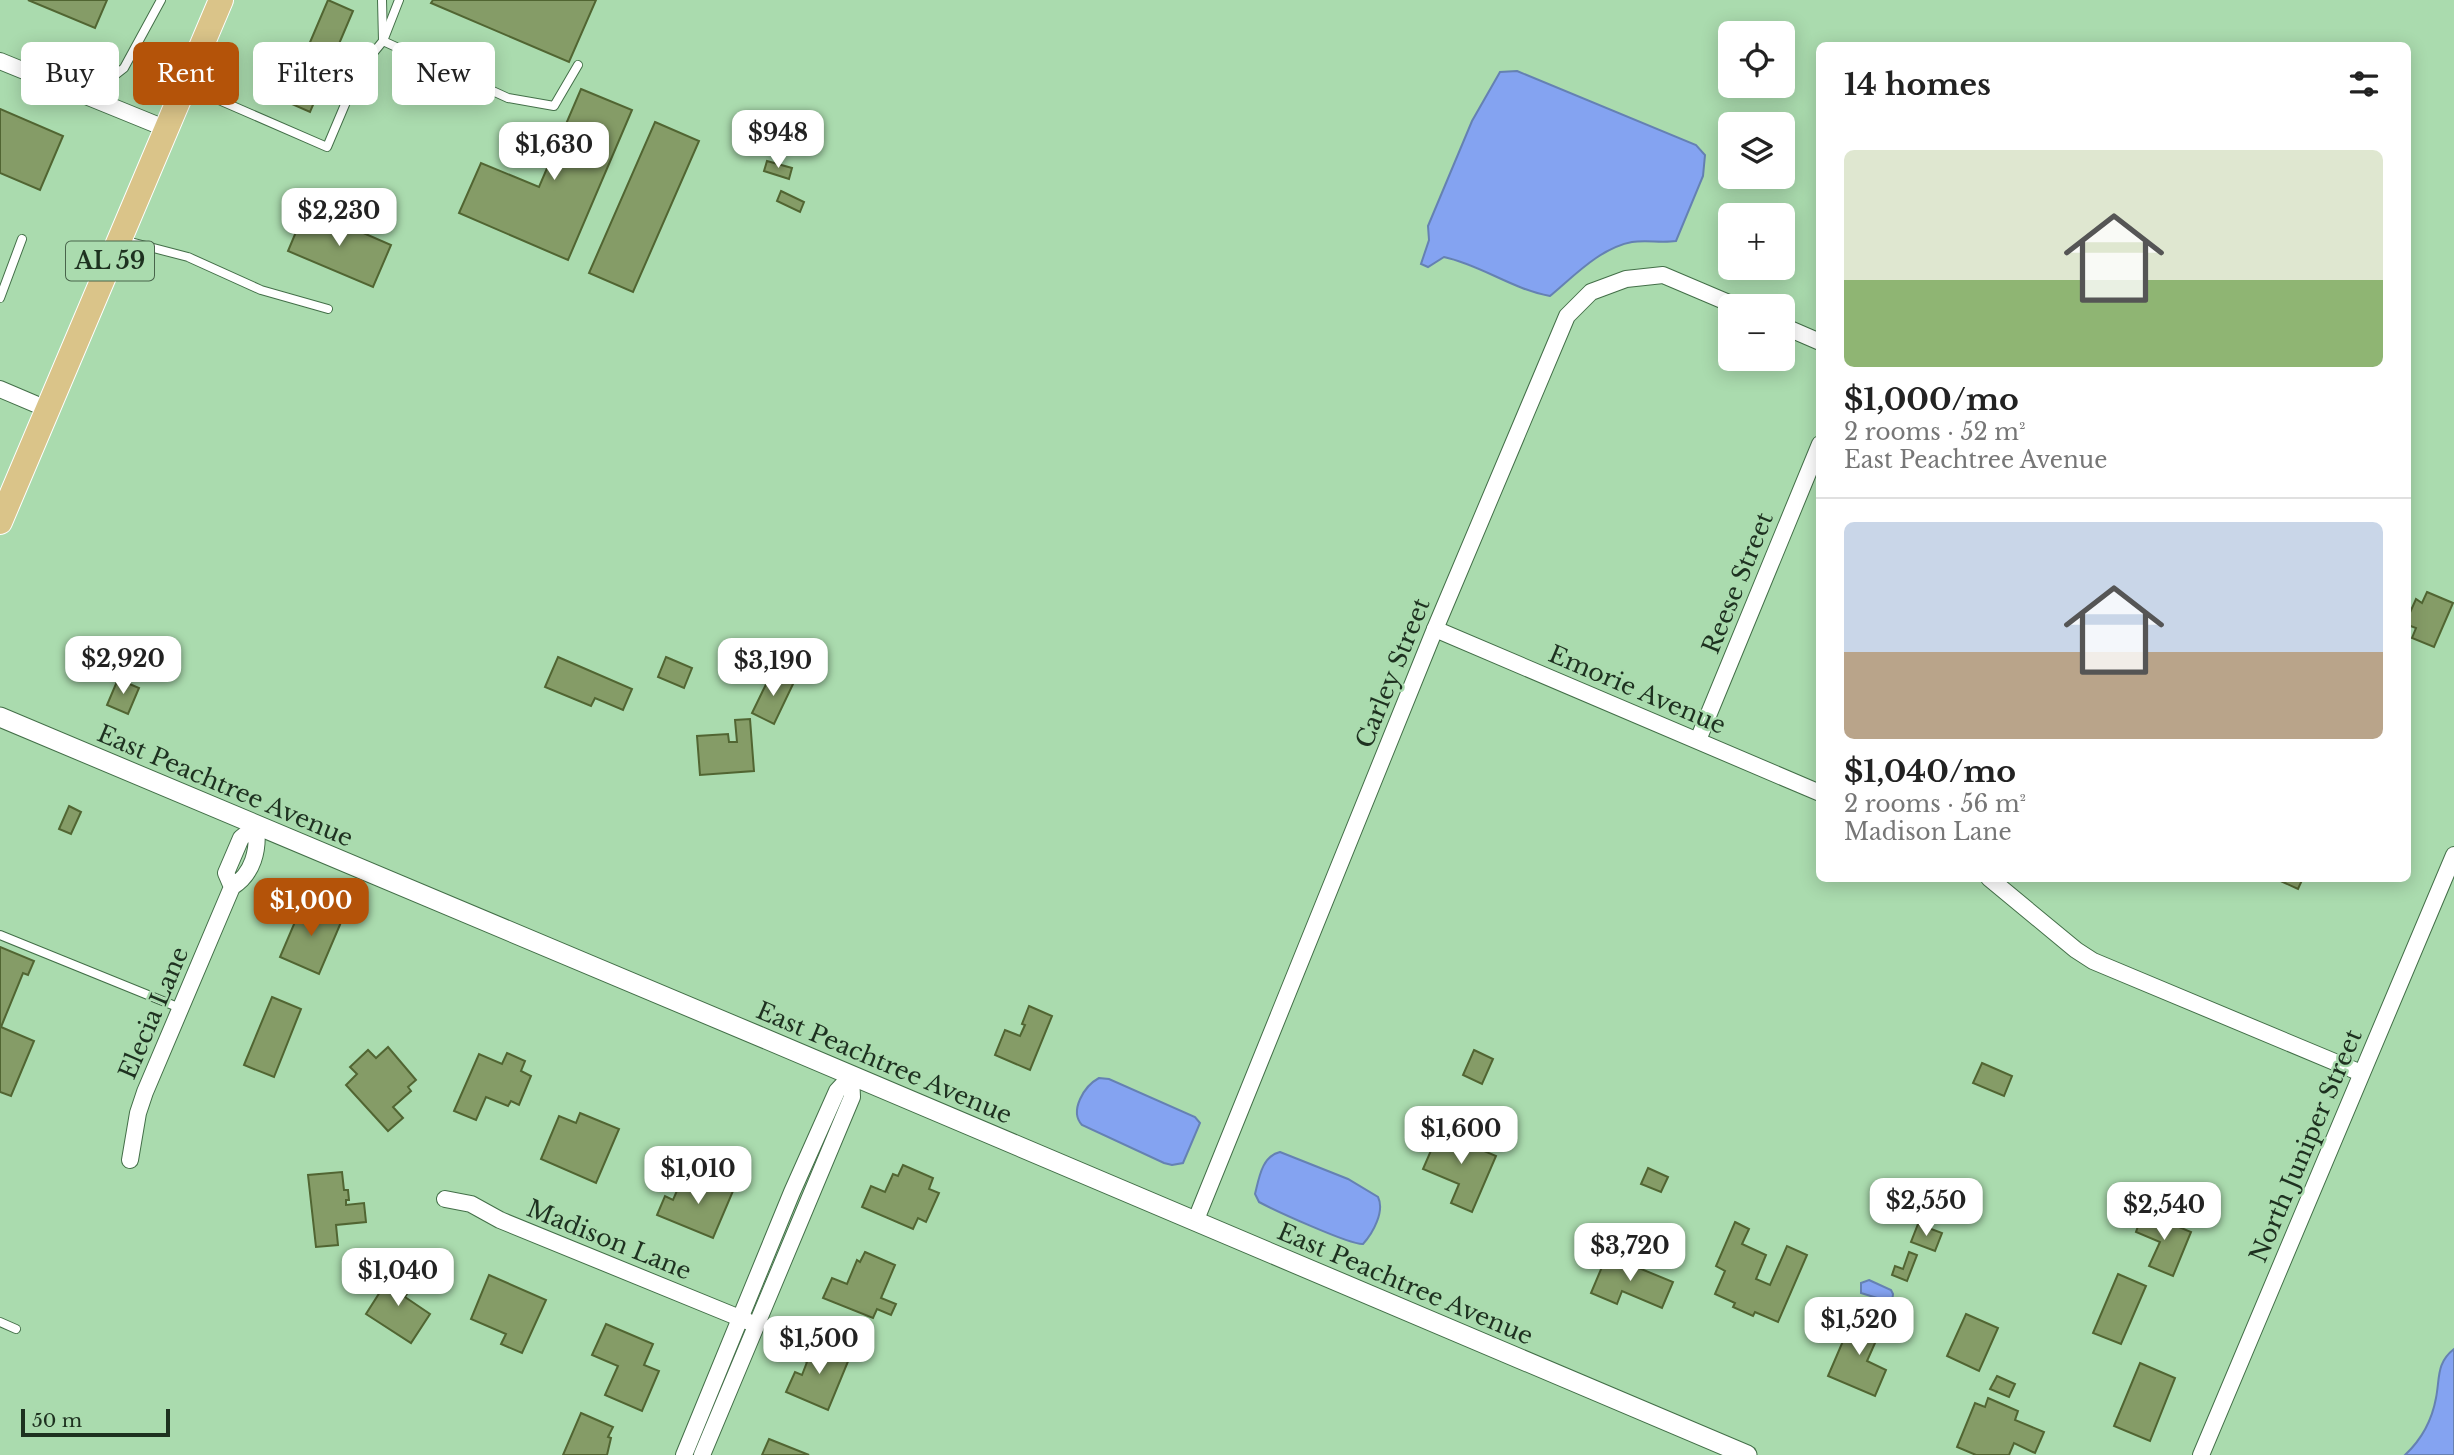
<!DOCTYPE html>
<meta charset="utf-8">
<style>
body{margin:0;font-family:"Libre Baskerville",serif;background:#f2f2f2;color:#222;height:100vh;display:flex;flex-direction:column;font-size:26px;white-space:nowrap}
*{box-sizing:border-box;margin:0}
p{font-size:23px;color:#767676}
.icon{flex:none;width:38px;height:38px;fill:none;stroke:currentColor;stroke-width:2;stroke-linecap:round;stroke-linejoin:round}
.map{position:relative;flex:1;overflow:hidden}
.sheet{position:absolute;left:1816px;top:42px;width:595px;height:840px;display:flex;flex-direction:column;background:#fff;border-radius:10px;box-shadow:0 4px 18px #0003}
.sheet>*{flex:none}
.banner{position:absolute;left:21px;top:42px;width:665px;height:63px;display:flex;gap:14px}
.buttons{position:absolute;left:1718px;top:21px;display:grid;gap:14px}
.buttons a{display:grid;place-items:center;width:77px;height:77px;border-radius:10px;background:#fff;box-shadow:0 4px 18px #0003;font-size:35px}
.scale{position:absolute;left:21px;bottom:18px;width:149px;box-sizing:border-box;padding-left:7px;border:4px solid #1e3120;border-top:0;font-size:19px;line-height:24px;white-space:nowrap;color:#1e3120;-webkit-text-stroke:5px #aadbae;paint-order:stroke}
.price{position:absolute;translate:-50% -60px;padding:0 16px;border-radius:14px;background:#fff;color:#222;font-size:23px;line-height:46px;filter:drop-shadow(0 2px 4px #0008)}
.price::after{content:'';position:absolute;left:50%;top:42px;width:21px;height:16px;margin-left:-10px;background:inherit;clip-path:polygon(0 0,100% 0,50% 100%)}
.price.on{background:#b45309;color:#fff}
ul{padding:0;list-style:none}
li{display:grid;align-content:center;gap:14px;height:371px;padding:0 28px}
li+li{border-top:2px solid #e0e0e0}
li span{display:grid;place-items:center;height:217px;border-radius:10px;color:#555}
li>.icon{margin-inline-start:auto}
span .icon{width:126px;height:126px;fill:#fffc;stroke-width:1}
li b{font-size:30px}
h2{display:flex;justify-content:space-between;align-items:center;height:84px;padding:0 28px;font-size:30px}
.tag{padding:0 24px;border-radius:10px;background:#fff;box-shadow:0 4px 18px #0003;font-size:24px;line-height:63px}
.tag.on{background:#b45309;color:#fff}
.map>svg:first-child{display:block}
.water{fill:#84a3f1;stroke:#6581b2;stroke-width:2}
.building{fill:#859c67;stroke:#516532;stroke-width:2}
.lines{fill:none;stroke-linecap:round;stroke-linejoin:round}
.service-casing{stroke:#436f48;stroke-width:10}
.minor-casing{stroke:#436f48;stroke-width:18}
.tertiary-casing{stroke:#436f48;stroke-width:21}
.primary-casing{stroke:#fff;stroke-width:26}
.service{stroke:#fff;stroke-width:8}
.minor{stroke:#fff;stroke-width:16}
.tertiary{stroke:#fff;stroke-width:19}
.primary{stroke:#dac489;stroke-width:24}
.labels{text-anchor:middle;stroke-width:5;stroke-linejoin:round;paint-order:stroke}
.shield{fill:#aadbae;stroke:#48644b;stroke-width:2}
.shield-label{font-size:23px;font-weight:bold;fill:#1e3120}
.street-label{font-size:24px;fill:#1e3120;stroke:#aadbae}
</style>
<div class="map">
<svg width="2454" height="1455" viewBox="0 0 2454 1455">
<rect width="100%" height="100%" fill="#aadbae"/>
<g class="water">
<path d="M 1517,71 L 1696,145 L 1705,155 L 1703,176 L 1676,241 C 1662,243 1646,240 1632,242 C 1600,248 1574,276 1550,296 C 1512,289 1481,265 1444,257 L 1428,267 L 1421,264 L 1429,240 L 1428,226 L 1472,121 L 1500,72 Z"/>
<path d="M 1099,1078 L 1109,1079 L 1195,1117 L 1200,1123 L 1183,1163 L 1172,1165 L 1164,1163 L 1082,1125 C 1069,1111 1084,1086 1099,1078 Z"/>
<path d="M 1280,1152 L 1348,1179 L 1378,1197 C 1385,1211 1373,1233 1363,1244 C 1350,1245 1274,1210 1259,1202 L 1255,1194 C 1259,1178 1262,1156 1280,1152 Z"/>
<path d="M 1869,1280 L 1891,1290 L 1893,1294 L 1892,1302 L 1886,1305 L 1877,1298 L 1861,1293 L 1861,1283 Z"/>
<path d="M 2454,1349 L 2454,1455 L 2405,1455 C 2421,1440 2432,1420 2436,1398 C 2440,1378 2436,1363 2454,1349 Z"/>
</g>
<g class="building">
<path d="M 28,0 L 107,0 L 95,28 Z"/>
<path d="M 328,0 L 353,11 L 310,112 L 285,101 Z"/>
<path d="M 433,0 L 596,0 L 569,62 L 431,3 Z"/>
<path d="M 581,89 L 632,110 L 568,260 L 459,213 L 481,163 L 539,187 Z"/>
<path d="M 0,109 L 63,136 L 40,190 L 0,173 Z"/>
<path d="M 655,122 L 699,141 L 633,292 L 589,273 Z"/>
<path d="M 772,123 L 794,130 L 790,140 L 769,132 Z"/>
<path d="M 767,161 L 792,168 L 789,179 L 764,171 Z"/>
<path d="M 781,191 L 804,202 L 800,212 L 777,201 Z"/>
<path d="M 306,208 L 391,245 L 373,287 L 288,251 Z"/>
<path d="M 2427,592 L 2453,603 L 2434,647 L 2412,638 L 2416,628 L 2408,625 L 2408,617 L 2416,599 L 2422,603 Z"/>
<path d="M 558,657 L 632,689 L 623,710 L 595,698 L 591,706 L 545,687 Z"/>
<path d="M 666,657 L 692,668 L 684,688 L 658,677 Z"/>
<path d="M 772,672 L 794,682 L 774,724 L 752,713 Z"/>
<path d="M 118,679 L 139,688 L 128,714 L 107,705 Z"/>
<path d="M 750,719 L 754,771 L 700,775 L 697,736 L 728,734 L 729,742 L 737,742 L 735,720 Z"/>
<path d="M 69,806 L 81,812 L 71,834 L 59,829 Z"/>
<path d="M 2274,878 L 2303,878 L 2298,889 Z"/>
<path d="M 303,903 L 342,920 L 319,974 L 280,957 Z"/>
<path d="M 0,947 L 34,961 L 28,975 L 23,973 L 1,1027 L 34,1041 L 11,1096 L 0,1092 Z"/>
<path d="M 272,997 L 301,1009 L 274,1077 L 244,1065 Z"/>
<path d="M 1029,1006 L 1052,1016 L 1030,1070 L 995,1055 L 1005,1030 L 1020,1036 L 1025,1025 L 1022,1024 Z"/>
<path d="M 388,1047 L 416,1080 L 408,1087 L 411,1091 L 393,1107 L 403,1118 L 388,1131 L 346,1085 L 357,1074 L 350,1067 L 368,1050 L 376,1058 Z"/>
<path d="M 1474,1050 L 1493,1059 L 1482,1084 L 1463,1075 Z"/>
<path d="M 507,1053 L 525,1061 L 521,1071 L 531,1076 L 519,1105 L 511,1101 L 508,1106 L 486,1097 L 476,1120 L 454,1111 L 479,1054 L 502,1064 Z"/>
<path d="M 1982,1063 L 2012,1076 L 2004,1096 L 1973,1083 Z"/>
<path d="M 580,1113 L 619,1129 L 596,1183 L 541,1159 L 559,1116 L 576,1123 Z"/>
<path d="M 1454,1129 L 1473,1137 L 1470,1145 L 1496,1156 L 1472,1212 L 1451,1203 L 1459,1184 L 1423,1169 L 1439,1132 L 1450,1137 Z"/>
<path d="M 903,1165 L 933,1178 L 929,1189 L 939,1193 L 926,1222 L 918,1218 L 913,1229 L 862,1207 L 871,1186 L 885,1192 L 893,1174 L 898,1176 Z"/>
<path d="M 1648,1168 L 1668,1177 L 1661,1192 L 1641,1184 Z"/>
<path d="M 342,1172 L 344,1190 L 348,1190 L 349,1200 L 346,1200 L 346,1205 L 364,1203 L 366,1222 L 336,1225 L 338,1245 L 316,1247 L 308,1175 Z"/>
<path d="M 696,1175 L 733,1191 L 713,1238 L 657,1215 L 665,1196 L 673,1200 L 679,1186 L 690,1190 Z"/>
<path d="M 2143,1212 L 2191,1232 L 2173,1276 L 2149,1266 L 2160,1242 L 2136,1232 Z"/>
<path d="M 1735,1222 L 1749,1229 L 1742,1244 L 1766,1255 L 1756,1279 L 1770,1285 L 1787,1246 L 1807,1255 L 1778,1322 L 1755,1312 L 1753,1316 L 1733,1307 L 1735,1303 L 1715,1294 L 1725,1271 L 1716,1266 Z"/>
<path d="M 1918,1224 L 1942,1233 L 1935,1251 L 1911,1242 Z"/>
<path d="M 865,1252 L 895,1265 L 881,1298 L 896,1304 L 891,1315 L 877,1309 L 873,1318 L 823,1298 L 832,1278 L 847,1284 L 857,1260 L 860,1262 Z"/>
<path d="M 1909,1252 L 1917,1255 L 1907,1281 L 1892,1275 L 1895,1266 L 1903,1269 Z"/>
<path d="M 1607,1255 L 1673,1282 L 1662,1308 L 1622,1291 L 1617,1304 L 1591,1293 Z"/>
<path d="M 394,1270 L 414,1283 L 405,1297 L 430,1314 L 411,1343 L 366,1314 Z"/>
<path d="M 2118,1274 L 2146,1286 L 2121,1344 L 2093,1333 Z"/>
<path d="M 489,1275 L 546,1300 L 522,1353 L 501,1344 L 506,1334 L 471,1319 Z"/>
<path d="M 1855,1313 L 1883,1325 L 1867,1361 L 1886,1370 L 1875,1396 L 1828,1376 Z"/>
<path d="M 1966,1314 L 1998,1328 L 1979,1371 L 1947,1356 Z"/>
<path d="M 606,1324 L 653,1344 L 644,1365 L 659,1371 L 642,1411 L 605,1395 L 618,1366 L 592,1355 Z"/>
<path d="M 808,1341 L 849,1359 L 828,1410 L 786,1392 L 795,1372 L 802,1375 L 807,1362 L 801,1359 Z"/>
<path d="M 2140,1363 L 2175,1378 L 2150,1441 L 2114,1426 Z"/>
<path d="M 1997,1376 L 2015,1384 L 2009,1397 L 1990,1389 Z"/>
<path d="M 1988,1398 L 2018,1411 L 2015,1420 L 2044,1432 L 2035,1453 L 2014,1443 L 2009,1455 L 1976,1455 L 1957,1447 L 1975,1403 L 1985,1407 Z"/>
<path d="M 581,1413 L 613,1427 L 608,1437 L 611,1438 L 607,1455 L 563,1455 Z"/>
<path d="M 769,1439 L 809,1455 L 762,1455 Z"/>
</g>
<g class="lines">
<defs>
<g id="service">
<path d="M 382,0 L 383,41 L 508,98 L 554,106 L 578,65"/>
<path d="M 189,87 L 327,147 L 360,69 L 383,41 L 399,0"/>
<path d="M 87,97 L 124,68 L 161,0"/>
<path d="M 123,240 L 188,257 L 261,290 L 328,309"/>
<path d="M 0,298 L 22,239"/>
<path d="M 0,935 L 180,1008"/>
<path d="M 0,1322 L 16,1329"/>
</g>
<g id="minor">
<path d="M 0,61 L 167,129"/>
<path d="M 1783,326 L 1820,342"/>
<path d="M 0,389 L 47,409"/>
<path d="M 1435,629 L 1820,793"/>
<path d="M 1698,740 L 1820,444"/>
<path d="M 1989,878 L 2076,950 L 2093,961 L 2361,1073"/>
<path d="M 130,1160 L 138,1113 L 145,1092 L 232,887 C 253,874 259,850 256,826 L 241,838 L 226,873 L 232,887"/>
<path d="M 445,1199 L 471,1204 L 500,1220 L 747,1321"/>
<path d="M 1195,1222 L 1435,629 L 1567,316 L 1591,292 L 1626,279 L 1663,275 L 1736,306"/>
<path d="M 684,1455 L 792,1192 L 837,1091 L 851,1076"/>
<path d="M 702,1455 L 852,1097 L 851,1076"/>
<path d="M 2201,1455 L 2454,855"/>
</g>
<path id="tertiary" d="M 0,717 L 761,1037 L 1747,1455"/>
<path id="primary" d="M 0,522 L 221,0"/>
</defs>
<use href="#service" class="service-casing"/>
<use href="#minor" class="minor-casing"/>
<use href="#tertiary" class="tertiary-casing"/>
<use href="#primary" class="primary-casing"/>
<use href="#service" class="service"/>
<use href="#minor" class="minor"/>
<use href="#tertiary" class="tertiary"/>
<use href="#primary" class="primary"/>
</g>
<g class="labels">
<rect class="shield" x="66" y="241.5" width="88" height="39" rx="5"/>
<g class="shield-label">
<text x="110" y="269">AL 59</text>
</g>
<g class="street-label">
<text transform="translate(1738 583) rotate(-68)" y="8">Reese Street</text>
<text transform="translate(1393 673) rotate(-68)" y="8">Carley Street</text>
<text transform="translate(1637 690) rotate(23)" y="8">Emorie Avenue</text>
<text transform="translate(225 786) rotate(23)" y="8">East Peachtree Avenue</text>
<text transform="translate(154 1013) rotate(-67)" y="8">Elecia Lane</text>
<text transform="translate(884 1063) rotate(23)" y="8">East Peachtree Avenue</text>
<text transform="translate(2306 1146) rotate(-67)" y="8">North Juniper Street</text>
<text transform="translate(609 1240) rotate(22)" y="8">Madison Lane</text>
<text transform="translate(1405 1284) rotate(23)" y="8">East Peachtree Avenue</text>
</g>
</g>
</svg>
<div class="buttons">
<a><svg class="icon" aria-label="locate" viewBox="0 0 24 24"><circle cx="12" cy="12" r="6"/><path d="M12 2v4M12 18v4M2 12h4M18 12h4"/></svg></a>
<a><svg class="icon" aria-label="layers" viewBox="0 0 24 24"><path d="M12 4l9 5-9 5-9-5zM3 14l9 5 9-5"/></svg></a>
<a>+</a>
<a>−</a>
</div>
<div class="scale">50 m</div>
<b class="price" style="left:778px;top:170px">$948</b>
<b class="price" style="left:554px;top:182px">$1,630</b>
<b class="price" style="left:339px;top:248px">$2,230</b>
<b class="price" style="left:123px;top:696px">$2,920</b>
<b class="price" style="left:773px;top:698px">$3,190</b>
<b class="price on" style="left:311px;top:938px">$1,000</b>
<b class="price" style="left:1461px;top:1166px">$1,600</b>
<b class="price" style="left:698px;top:1206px">$1,010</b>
<b class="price" style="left:1926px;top:1238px">$2,550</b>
<b class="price" style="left:2164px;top:1242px">$2,540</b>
<b class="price" style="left:1630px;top:1283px">$3,720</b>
<b class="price" style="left:398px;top:1308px">$1,040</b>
<b class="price" style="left:1859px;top:1357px">$1,520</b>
<b class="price" style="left:819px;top:1376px">$1,500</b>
<div class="banner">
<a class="tag">Buy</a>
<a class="tag on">Rent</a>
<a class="tag">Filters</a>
<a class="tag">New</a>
</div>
<section class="sheet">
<h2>14 homes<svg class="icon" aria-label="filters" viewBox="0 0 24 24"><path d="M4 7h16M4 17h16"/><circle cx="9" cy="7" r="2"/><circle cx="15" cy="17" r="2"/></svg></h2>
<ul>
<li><span style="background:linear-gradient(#dfe7d0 60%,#8fb573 0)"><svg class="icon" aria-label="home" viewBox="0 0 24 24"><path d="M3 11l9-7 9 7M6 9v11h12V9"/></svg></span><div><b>$1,000/mo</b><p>2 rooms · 52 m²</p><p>East Peachtree Avenue</p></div></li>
<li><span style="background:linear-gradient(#c9d6e8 60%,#b9a48a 0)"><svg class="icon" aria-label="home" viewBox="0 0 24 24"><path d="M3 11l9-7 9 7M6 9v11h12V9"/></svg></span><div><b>$1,040/mo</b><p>2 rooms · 56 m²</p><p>Madison Lane</p></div></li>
</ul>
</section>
</div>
